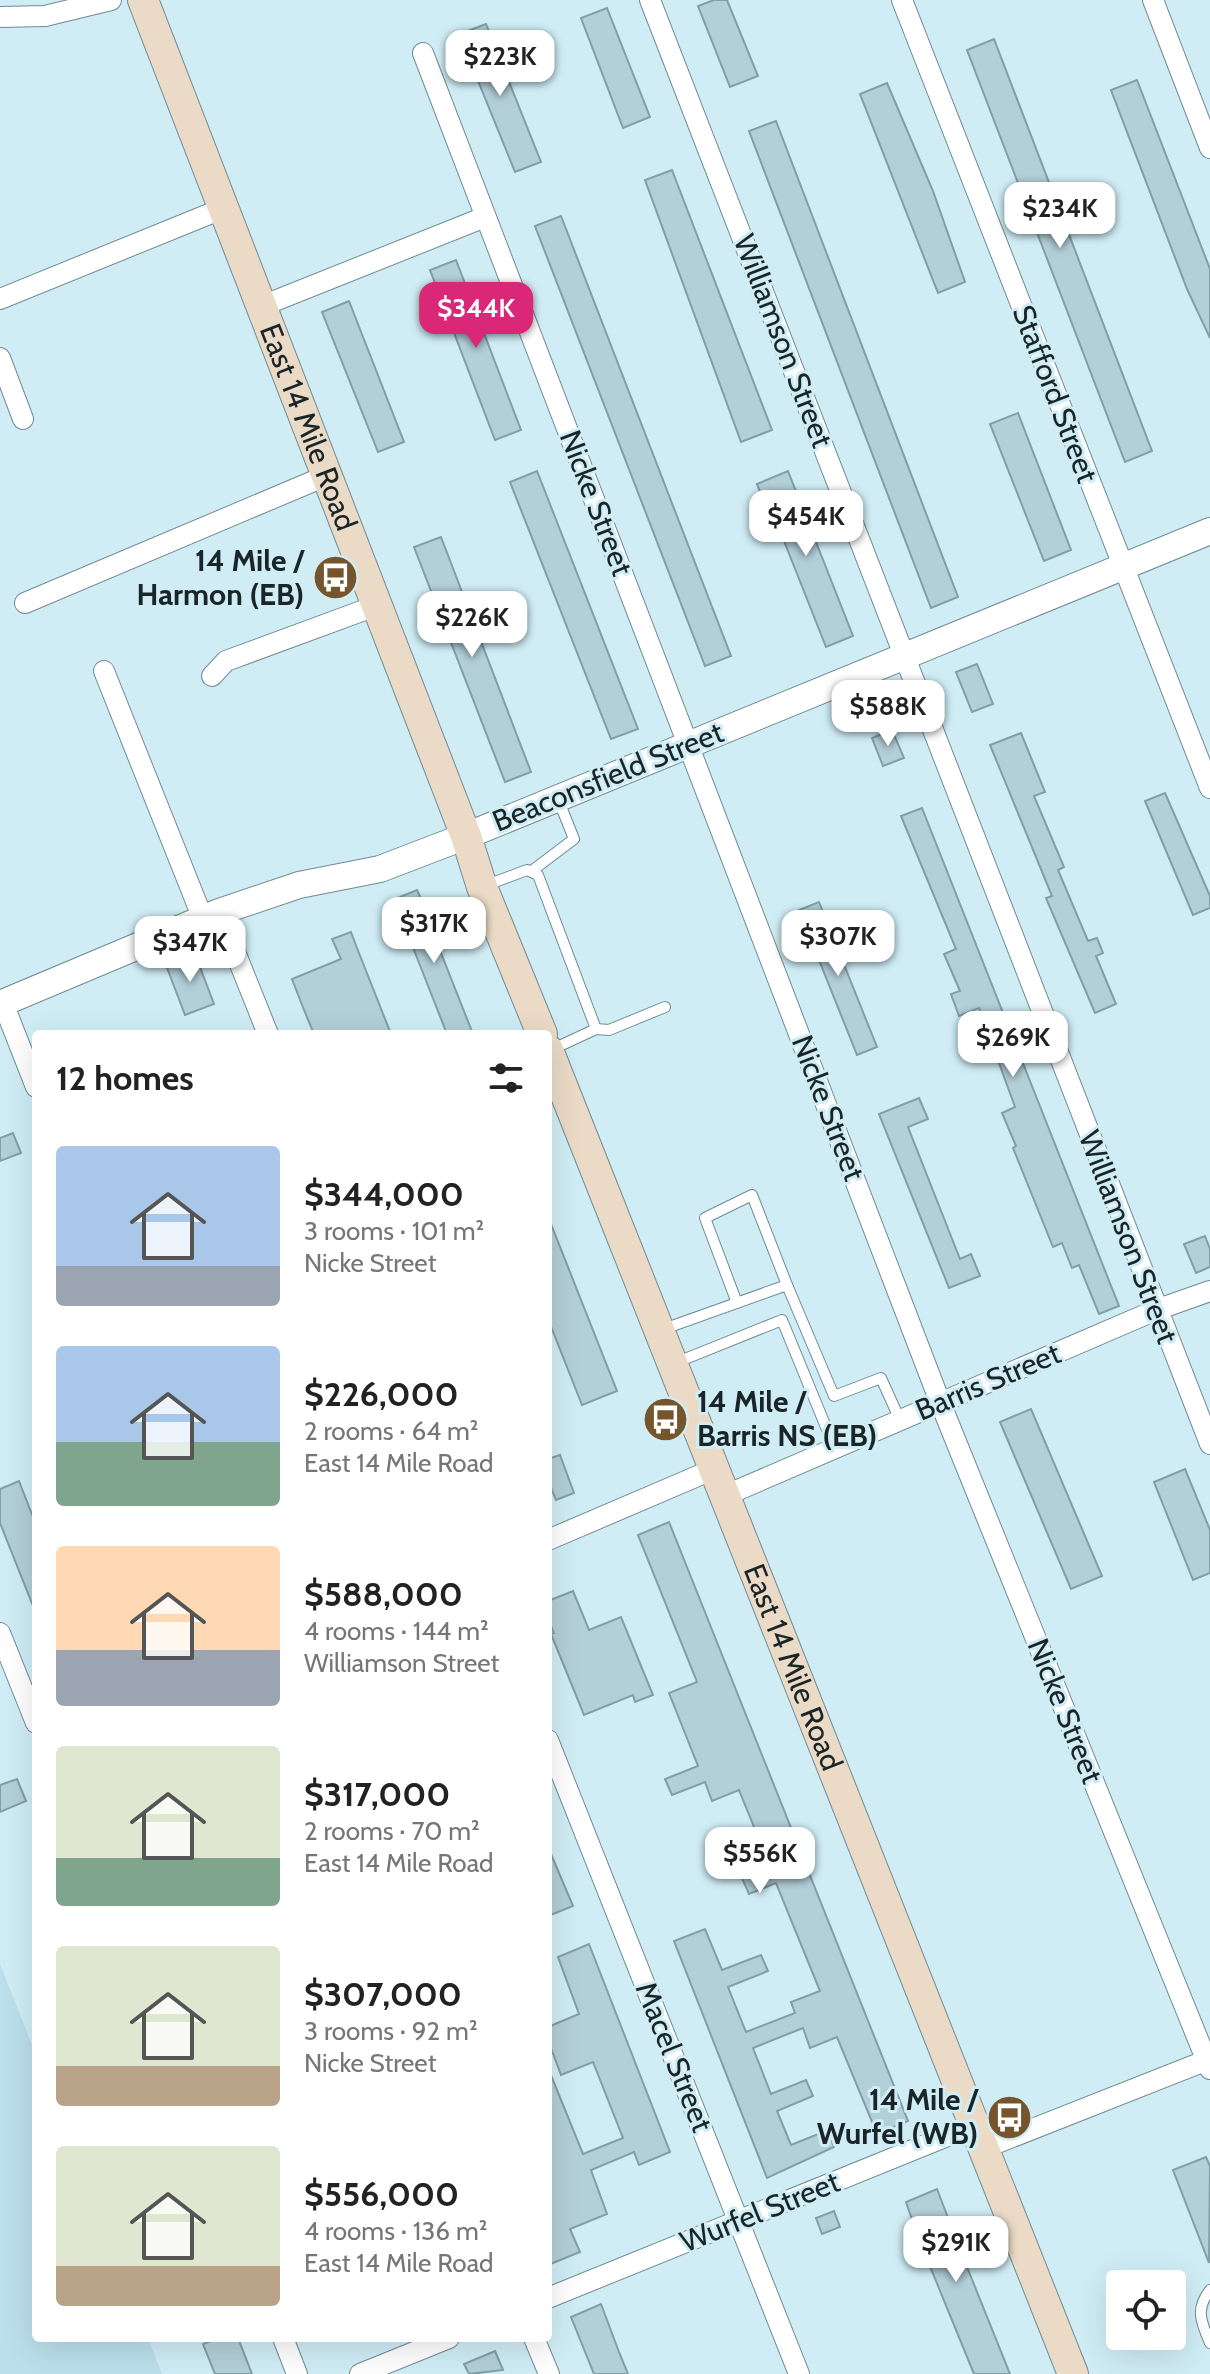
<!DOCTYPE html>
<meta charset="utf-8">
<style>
body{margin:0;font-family:Cabin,sans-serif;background:#f2f2f2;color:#222;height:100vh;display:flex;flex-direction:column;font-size:30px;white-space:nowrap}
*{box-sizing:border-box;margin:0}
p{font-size:26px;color:#767676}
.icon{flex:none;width:44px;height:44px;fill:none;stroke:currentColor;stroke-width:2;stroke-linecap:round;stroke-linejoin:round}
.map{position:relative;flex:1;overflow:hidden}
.panel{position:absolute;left:32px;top:1030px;width:520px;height:1312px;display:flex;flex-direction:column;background:#fff;border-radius:8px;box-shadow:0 8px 32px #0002}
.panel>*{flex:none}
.buttons{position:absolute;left:1106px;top:2270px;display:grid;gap:16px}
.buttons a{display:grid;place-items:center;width:80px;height:80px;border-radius:8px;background:#fff;box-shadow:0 8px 32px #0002;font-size:40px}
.price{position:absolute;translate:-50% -68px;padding:0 18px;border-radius:16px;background:#fff;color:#222;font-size:26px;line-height:52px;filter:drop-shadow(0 2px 4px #0008)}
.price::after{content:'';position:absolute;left:50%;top:48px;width:24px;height:18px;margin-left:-12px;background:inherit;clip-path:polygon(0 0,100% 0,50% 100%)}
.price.active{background:#db2777;color:#fff}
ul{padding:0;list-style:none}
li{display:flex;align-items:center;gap:24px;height:200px;padding:0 24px}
li span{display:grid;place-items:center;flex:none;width:224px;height:160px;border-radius:8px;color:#555}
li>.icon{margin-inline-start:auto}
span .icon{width:96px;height:96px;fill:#fffc;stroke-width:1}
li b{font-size:34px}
h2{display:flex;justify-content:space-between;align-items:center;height:96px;padding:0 24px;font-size:34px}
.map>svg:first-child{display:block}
.built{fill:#bbe0ec}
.building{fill:#b3cfd8;stroke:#829ea6;stroke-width:2}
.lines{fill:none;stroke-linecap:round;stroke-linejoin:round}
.service-casing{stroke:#708b93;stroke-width:12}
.minor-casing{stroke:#708b93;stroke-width:22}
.tertiary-casing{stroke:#708b93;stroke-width:28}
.secondary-casing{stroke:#708b93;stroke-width:32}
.service{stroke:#fff;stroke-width:10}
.minor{stroke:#fff;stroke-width:20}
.tertiary{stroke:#fff;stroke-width:26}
.secondary{stroke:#eadac6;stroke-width:30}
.labels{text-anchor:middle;stroke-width:6;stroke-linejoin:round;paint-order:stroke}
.street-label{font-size:30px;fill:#1a2528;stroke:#d0edf6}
.poi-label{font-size:30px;font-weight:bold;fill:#1a2528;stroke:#d0edf6;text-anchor:end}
</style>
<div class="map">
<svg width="1210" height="2374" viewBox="0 0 1210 2374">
<rect width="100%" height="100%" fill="#d0edf6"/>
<path class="built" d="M 0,1964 L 36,2055 L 36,2338 L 148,2338 L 162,2374 L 0,2374 Z"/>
<g class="building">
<path d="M 714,0 L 727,0 L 758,76 L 730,87 L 698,6 Z"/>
<path d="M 607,8 L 650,117 L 623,128 L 581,18 Z"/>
<path d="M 486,24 L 541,162 L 515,172 L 459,34 Z"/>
<path d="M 994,39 L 1152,451 L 1125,462 L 967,50 Z"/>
<path d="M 1137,80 L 1210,269 L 1210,338 L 1187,289 L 1111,90 Z"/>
<path d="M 887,83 L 933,191 L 965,282 L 938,293 L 860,94 Z"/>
<path d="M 776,121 L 958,597 L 931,608 L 749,131 Z"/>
<path d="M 672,170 L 772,430 L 741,442 L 645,180 Z"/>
<path d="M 561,216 L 731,656 L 705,666 L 535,226 Z"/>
<path d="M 456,260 L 521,430 L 495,440 L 430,270 Z"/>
<path d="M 349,301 L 404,442 L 378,452 L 322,312 Z"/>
<path d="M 1018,413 L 1071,550 L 1044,561 L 990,424 Z"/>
<path d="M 537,471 L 638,729 L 611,739 L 510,482 Z"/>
<path d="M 788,471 L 853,636 L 826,647 L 769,503 L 765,504 L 757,484 Z"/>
<path d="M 441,537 L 531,772 L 505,782 L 414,547 Z"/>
<path d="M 977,664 L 993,704 L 972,712 L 956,672 Z"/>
<path d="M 892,730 L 904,758 L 883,766 L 872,738 Z"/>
<path d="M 1021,733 L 1045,792 L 1034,796 L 1064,867 L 1058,870 L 1088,941 L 1097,938 L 1103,953 L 1096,956 L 1116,1004 L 1095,1013 L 1046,898 L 1052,896 L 990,745 Z"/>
<path d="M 1165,793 L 1210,896 L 1210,908 L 1193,915 L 1145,801 Z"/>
<path d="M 922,808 L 1119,1306 L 1099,1314 L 1079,1265 L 1072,1268 L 1062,1243 L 1053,1247 L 1013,1148 L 1016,1146 L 1002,1113 L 1015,1107 L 979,1008 L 959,1016 L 951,994 L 960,991 L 944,954 L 956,949 L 901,816 Z"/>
<path d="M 417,890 L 433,924 L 430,925 L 473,1034 L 447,1034 L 412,945 L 416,944 L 395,899 Z"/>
<path d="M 819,902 L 877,1047 L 857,1055 L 799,910 Z"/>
<path d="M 351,932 L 357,948 L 391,1034 L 314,1034 L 304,1010 L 292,979 L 341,959 L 332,939 Z"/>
<path d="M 195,954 L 214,1004 L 185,1015 L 166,965 Z"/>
<path d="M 919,1098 L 928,1119 L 908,1127 L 960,1259 L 971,1254 L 980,1276 L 949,1288 L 879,1114 Z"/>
<path d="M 13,1133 L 21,1153 L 0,1161 L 0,1138 Z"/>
<path d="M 549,1219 L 617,1391 L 582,1405 L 548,1319 Z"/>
<path d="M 1205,1236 L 1210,1249 L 1210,1267 L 1196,1273 L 1184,1244 Z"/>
<path d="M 1031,1409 L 1102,1576 L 1071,1589 L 1000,1422 Z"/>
<path d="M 560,1455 L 574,1493 L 556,1500 L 548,1481 L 548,1459 Z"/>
<path d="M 1185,1469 L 1210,1530 L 1210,1573 L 1193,1580 L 1154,1482 Z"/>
<path d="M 19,1481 L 36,1525 L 35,1611 L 0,1523 L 0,1489 Z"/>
<path d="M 669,1522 L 908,2121 L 877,2134 L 837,2037 L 810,2048 L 803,2028 L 753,2048 L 771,2094 L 806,2080 L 813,2096 L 777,2111 L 791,2145 L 828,2130 L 834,2147 L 767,2178 L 674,1941 L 705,1929 L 722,1970 L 761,1955 L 768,1971 L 728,1987 L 746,2032 L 795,2013 L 791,2002 L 820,1991 L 776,1883 L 749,1894 L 742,1878 L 770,1866 L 739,1790 L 712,1801 L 705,1782 L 672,1795 L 665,1779 L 698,1766 L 669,1693 L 697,1682 L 638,1535 Z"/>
<path d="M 573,1591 L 589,1630 L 621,1617 L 653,1695 L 635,1702 L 633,1695 L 584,1715 L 551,1634 L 554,1633 L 548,1619 L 548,1601 Z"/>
<path d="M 17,1779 L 26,1801 L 0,1812 L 0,1785 Z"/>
<path d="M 548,1847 L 573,1906 L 548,1916 Z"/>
<path d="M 589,1944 L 670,2152 L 639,2165 L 634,2152 L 591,2170 L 607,2214 L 570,2229 L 580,2252 L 548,2265 L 548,2068 L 583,2154 L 623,2138 L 593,2062 L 561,2075 L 548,2040 L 548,2027 L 579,2014 L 558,1957 Z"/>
<path d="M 1206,2157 L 1210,2166 L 1209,2263 L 1173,2170 Z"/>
<path d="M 937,2189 L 963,2257 L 1010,2374 L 974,2374 L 918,2237 L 906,2202 Z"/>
<path d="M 834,2211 L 840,2227 L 822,2234 L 816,2218 Z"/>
<path d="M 601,2304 L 619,2352 L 628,2374 L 594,2374 L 571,2317 Z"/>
<path d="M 218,2338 L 238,2338 L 252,2374 L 215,2374 L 203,2344 Z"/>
<path d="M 495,2351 L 503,2370 L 469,2374 L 464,2364 Z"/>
</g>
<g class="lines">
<defs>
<g id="service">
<path d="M 533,870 L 574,839 L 558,799"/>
<path d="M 484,886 L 527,870 L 538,875 L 596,1029 L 553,1049"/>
<path d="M 596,1029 L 609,1030 L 665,1007"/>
<path d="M 737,1303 L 705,1218 L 752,1195 L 787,1285"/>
<path d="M 661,1330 L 787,1285 L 834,1396 L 881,1378 L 900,1420"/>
<path d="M 675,1363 L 782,1320 L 835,1449"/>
<path d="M 1210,2290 C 1195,2309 1201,2322 1210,2343"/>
</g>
<g id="minor">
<path d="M 650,0 L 1210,1444"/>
<path d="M 902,0 L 1210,788"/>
<path d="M 1153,0 L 1210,148"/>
<path d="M 0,17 L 45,16 L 111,0"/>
<path d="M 423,53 L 940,1402 L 1210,2069"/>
<path d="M 0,299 L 224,208"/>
<path d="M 262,306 L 485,217"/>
<path d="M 0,358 L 23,419"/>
<path d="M 25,603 L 328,475"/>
<path d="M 104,671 L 203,919"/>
<path d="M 212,676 L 226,661 L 378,605"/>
<path d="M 219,912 L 268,1034"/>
<path d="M 3,1003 L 36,1087"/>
<path d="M 724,1496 L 1156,1310 L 1210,1291"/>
<path d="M 548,1540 L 714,1469"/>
<path d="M 0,1633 L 36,1723"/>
<path d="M 548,1740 L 799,2374"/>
<path d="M 982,2149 L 1210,2059"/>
<path d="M 548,2298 L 972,2126"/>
<path d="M 283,2338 L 297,2374"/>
<path d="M 534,2338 L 549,2374"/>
<path d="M 360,2374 L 449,2338"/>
</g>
<path id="tertiary" d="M 0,1004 L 219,912 L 299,885 L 380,869 L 466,836 L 1210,531"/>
<g id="secondary">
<path id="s1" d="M 143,0 L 466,836 L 482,887 L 542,1034"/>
<path id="s2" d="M 548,1050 L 1073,2374"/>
</g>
</defs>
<use href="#service" class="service-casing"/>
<use href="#minor" class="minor-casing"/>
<use href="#tertiary" class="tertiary-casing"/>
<use href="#secondary" class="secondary-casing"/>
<use href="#service" class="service"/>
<use href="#minor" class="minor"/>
<use href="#tertiary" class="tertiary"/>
<use href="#secondary" class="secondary"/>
</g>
<defs>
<symbol id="bus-disc" viewBox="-11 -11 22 22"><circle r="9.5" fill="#76542c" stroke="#d0edf6"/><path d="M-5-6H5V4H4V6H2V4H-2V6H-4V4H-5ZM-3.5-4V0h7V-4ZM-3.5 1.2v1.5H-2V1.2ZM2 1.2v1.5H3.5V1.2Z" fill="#fff"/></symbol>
</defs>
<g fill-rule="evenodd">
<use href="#bus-disc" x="310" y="552" width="51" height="51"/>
<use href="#bus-disc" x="640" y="1394" width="51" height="51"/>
<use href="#bus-disc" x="984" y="2092" width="51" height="51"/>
</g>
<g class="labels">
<g class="street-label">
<text transform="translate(783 341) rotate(69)" y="10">Williamson Street</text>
<text transform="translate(1055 394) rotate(69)" y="10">Stafford Street</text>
<text dy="10" stroke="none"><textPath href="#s1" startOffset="458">East 14 Mile Road</textPath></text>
<text transform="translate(596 503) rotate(69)" y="10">Nicke Street</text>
<text transform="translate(608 777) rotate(-22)" y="10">Beaconsfield Street</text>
<text transform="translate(828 1108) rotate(69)" y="10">Nicke Street</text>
<text transform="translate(1128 1237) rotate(69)" y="10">Williamson Street</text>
<text transform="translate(988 1382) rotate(-23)" y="10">Barris Street</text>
<text dy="10" stroke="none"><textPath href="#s2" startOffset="664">East 14 Mile Road</textPath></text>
<text transform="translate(1065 1711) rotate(68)" y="10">Nicke Street</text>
<text transform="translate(674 2057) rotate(68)" y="10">Macel Street</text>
<text transform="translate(760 2212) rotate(-22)" y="10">Wurfel Street</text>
</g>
<g class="poi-label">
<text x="304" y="571">14 Mile /<tspan x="304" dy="34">Harmon (EB)</tspan></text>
<text x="697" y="1412" text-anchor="start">14 Mile /<tspan x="697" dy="34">Barris NS (EB)</tspan></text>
<text x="978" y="2110">14 Mile /<tspan x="978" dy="34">Wurfel (WB)</tspan></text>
</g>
</g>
</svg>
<div class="buttons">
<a><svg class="icon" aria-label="locate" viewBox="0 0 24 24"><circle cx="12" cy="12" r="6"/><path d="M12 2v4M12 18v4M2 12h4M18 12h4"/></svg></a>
</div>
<b class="price" style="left:500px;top:98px">$223K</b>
<b class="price" style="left:1060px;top:250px">$234K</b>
<b class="price active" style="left:476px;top:350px">$344K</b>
<b class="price" style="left:806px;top:558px">$454K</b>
<b class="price" style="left:472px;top:659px">$226K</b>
<b class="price" style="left:888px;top:748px">$588K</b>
<b class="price" style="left:434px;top:965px">$317K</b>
<b class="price" style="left:838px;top:978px">$307K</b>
<b class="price" style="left:190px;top:984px">$347K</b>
<b class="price" style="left:1013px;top:1079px">$269K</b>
<b class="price" style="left:760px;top:1895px">$556K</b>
<b class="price" style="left:956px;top:2284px">$291K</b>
<section class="panel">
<h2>12 homes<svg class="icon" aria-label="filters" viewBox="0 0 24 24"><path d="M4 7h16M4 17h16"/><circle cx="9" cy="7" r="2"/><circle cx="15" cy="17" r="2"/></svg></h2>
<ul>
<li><span style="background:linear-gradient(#a9c7e8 75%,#9aa5b1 0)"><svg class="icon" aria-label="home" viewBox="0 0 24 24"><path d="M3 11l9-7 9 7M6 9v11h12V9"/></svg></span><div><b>$344,000</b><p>3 rooms · 101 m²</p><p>Nicke Street</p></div></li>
<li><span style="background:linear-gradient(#a9c7e8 60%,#7fa58c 0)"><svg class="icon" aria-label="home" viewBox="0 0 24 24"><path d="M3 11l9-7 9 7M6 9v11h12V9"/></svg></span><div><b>$226,000</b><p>2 rooms · 64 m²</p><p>East 14 Mile Road</p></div></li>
<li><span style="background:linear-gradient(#ffd9b3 65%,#9aa5b1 0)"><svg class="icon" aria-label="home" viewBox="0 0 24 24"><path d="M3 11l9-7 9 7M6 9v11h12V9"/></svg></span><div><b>$588,000</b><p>4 rooms · 144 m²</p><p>Williamson Street</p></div></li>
<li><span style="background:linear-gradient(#dfe7d0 70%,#7fa58c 0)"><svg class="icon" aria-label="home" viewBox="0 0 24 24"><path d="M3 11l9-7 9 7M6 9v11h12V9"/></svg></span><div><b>$317,000</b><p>2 rooms · 70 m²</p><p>East 14 Mile Road</p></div></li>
<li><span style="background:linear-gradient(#dfe7d0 75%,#b9a48a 0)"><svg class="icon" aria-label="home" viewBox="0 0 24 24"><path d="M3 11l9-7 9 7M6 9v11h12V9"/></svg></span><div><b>$307,000</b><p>3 rooms · 92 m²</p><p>Nicke Street</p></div></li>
<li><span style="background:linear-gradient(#dfe7d0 75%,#b9a48a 0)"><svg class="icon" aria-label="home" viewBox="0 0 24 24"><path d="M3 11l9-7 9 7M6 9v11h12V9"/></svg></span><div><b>$556,000</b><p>4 rooms · 136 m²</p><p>East 14 Mile Road</p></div></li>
</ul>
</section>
</div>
